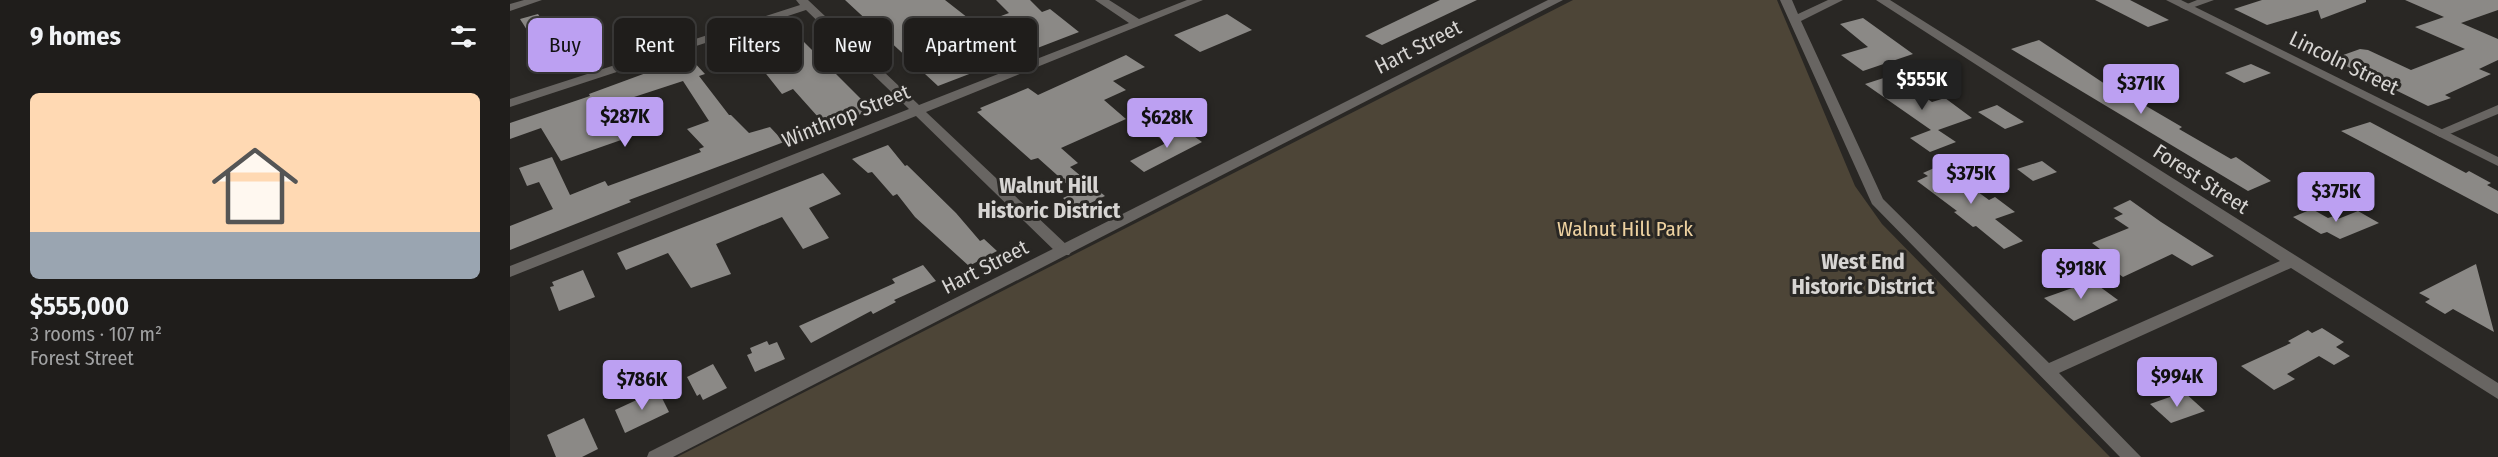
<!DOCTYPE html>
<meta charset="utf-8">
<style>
body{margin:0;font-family:"Fira Sans Condensed",sans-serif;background:#2c2a28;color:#f1f3f6;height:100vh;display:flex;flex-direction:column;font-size:22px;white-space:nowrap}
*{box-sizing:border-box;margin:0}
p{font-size:20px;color:#a1a2a3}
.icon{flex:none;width:33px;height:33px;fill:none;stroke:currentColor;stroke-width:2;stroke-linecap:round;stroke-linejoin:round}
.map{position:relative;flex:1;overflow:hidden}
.sheet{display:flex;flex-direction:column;background:#1f1d1b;width:510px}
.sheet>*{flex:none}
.guide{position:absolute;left:18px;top:18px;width:570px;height:54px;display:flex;gap:12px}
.price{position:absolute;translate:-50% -51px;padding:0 14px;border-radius:6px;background:#bca0f2;color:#111;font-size:20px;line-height:39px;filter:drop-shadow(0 2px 3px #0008)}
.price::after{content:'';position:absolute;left:50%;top:36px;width:18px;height:14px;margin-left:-9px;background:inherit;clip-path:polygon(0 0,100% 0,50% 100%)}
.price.selected{background:#222;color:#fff}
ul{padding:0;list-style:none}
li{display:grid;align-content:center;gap:12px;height:318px;padding:0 30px}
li+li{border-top:2px solid #3c3b3a}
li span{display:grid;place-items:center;height:186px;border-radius:9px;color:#555}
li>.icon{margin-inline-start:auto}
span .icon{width:108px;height:108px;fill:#fffc;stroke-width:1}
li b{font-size:26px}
h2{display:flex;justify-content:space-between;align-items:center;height:72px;padding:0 30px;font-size:26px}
.pill{padding:0 21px;border-radius:9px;background:#1f1d1b;box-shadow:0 3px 9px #0003,0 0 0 2px #3c3b3a;font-size:21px;line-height:54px}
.pill.selected{background:#bca0f2;color:#111}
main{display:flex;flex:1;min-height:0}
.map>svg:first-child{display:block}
.green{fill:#4d4537}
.building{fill:#8b8986}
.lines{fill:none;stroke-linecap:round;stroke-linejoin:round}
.minor{fill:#686562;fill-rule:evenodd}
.tertiary{fill:#686562;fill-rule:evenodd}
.labels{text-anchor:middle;stroke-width:6;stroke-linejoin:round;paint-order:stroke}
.street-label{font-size:21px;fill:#d7d5d3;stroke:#292724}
.park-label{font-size:21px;fill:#edd1a0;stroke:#292724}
.neighbourhood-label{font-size:22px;font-weight:bold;fill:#d7d5d3;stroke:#292724}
</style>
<main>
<section class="sheet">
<h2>9 homes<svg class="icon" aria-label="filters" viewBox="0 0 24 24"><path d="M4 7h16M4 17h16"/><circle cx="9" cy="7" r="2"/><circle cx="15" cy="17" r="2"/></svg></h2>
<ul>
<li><span style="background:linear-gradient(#ffd9b3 75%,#9aa5b1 0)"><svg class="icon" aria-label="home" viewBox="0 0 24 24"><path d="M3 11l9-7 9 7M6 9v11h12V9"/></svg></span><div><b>$555,000</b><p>3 rooms · 107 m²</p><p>Forest Street</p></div></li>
</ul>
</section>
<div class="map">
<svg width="1988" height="457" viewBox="0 0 1988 457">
<rect width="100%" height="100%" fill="#292724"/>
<path class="green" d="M 1063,0 L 1267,0 L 1345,186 L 1372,224 L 1600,457 L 167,457 Z"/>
<g class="building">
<path d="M 335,0 L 435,0 L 467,25 L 499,13 L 486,0 L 520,0 L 532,12 L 540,9 L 569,32 L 428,86 Z"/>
<path d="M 930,0 L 967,0 L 872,45 L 855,36 Z"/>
<path d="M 1585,0 L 1620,0 L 1659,20 L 1638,27 Z"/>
<path d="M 1752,0 L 1856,0 L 1856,2 L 1811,19 L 1808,10 L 1757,25 L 1724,9 Z"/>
<path d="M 1895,0 L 1988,0 L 1988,10 L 1951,23 L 1988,39 L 1988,60 L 1969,69 L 1981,74 L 1935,95 L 1941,98 L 1918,106 L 1822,59 L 1850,49 L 1858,50 L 1901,70 L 1955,49 L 1905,27 L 1934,17 Z"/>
<path d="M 28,14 L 62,66 L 43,71 L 10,19 Z"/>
<path d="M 717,14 L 742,30 L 690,52 L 664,35 Z"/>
<path d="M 1353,18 L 1403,54 L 1353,71 L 1331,55 L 1358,47 L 1330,24 Z"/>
<path d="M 269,28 L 281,41 L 290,38 L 362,110 L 317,127 L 283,89 L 272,94 L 233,45 L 239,43 L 235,40 Z"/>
<path d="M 1529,40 L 1604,90 L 1607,89 L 1672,127 L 1669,129 L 1721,159 L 1726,157 L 1761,181 L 1738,191 L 1501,49 Z"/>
<path d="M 616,55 L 635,67 L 603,81 L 616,90 L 594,100 L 616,119 L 551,148 L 568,163 L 560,167 L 595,196 L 566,210 L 553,198 L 566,192 L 528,158 L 521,160 L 467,112 L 472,110 L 470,108 L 518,88 L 528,95 Z"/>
<path d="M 182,60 L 195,74 L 189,76 L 219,115 L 221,115 L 239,133 L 260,127 L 274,142 L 119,200 L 121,202 L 0,250 L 0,226 L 43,209 L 29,182 L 17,186 L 9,168 L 42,157 L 60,195 L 95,181 L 98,186 L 191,152 L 189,149 L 194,147 L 177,129 L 199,121 L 173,81 L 118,99 L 134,132 L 51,161 L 31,128 L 0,139 L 0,123 L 80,96 L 79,94 L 136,73 Z"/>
<path d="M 1741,64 L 1761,73 L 1734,83 L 1715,73 Z"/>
<path d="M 1383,75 L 1422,102 L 1435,98 L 1462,118 L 1428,130 L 1446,142 L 1420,152 L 1400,138 L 1421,130 L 1355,84 Z"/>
<path d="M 1487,105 L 1514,122 L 1495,129 L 1468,112 Z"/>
<path d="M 1860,122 L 1956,173 L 1959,171 L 1981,183 L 1977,185 L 1988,191 L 1988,214 L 1831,131 Z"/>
<path d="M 663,128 L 671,134 L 677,131 L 692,142 L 634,172 L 620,161 L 656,143 L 647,136 Z"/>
<path d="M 378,145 L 395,166 L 397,165 L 446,213 L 470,241 L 474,239 L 487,251 L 459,266 L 405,217 L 387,194 L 383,196 L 362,172 L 358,173 L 342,159 Z"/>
<path d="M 1532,161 L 1547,172 L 1523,181 L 1507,169 Z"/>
<path d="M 1431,165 L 1479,200 L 1485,197 L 1505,212 L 1485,219 L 1513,241 L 1494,249 L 1466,226 L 1463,227 L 1444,212 L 1447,211 L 1407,181 L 1418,176 L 1413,173 Z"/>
<path d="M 313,173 L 331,194 L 299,208 L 319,238 L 293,249 L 272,217 L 206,244 L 221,274 L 181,288 L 158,253 L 116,270 L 107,253 Z"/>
<path d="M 1620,200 L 1651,222 L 1704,256 L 1682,266 L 1662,254 L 1613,277 L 1592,262 L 1602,258 L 1582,243 L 1619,228 L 1604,218 L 1613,214 L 1603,208 Z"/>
<path d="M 1802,209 L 1818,218 L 1824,216 L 1828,219 L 1848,211 L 1869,223 L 1830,239 L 1817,232 L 1811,234 L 1783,217 Z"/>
<path d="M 1966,264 L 1984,332 L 1943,309 L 1935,314 L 1915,302 L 1920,299 L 1909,293 Z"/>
<path d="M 413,265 L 426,281 L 384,300 L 386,302 L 363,314 L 361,311 L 301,343 L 289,326 L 385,283 L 382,279 Z"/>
<path d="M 73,270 L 85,297 L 49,311 L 40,287 L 44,286 L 42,282 Z"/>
<path d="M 1582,281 L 1608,300 L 1564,321 L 1534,298 Z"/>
<path d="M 1812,328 L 1834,342 L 1826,347 L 1840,356 L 1824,365 L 1809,356 L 1777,374 L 1785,379 L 1764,390 L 1731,366 L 1781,343 L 1778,341 L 1798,330 L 1802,333 Z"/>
<path d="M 257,341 L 259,345 L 267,342 L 275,359 L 245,372 L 237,355 L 242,353 L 240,348 Z"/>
<path d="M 203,364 L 217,388 L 193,400 L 190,394 L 187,396 L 177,377 Z"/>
<path d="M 148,390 L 159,412 L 115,433 L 105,410 Z"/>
<path d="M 1674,392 L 1695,411 L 1661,423 L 1640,404 Z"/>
<path d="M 74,418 L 88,449 L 72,457 L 46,457 L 37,435 Z"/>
</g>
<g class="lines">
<g class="minor">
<path d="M 286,0 L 298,0 L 409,105 L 619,23 L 585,0 L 599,0 L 629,19 L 677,0 L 693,0 L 416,112 L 559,247 L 562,251 L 559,255 L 549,255 L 406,116 L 0,277 L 0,266 L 399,109 L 296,10 L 0,107 L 0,99 L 290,5 Z"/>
<path d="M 1270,0 L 1282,0 L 1288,14 L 1318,0 L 1333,0 L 1291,21 L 1373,199 L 1539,363 L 1770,261 L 1366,0 L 1380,0 L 1988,383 L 1988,399 L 1781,268 L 1549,373 L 1631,457 L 1610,457 L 1362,204 Z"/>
<path d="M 1687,0 L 1704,0 L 1676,10 L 1670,7 Z"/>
<path d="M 1988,105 L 1988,114 L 1935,136 L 1930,137 L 1923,133 Z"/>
</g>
<g class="tertiary">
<path d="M 14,0 L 32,0 L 0,11 L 0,4 Z"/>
<path d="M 1038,0 L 1053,0 L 163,457 L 137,457 L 139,452 Z"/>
<path d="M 1656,0 L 1671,0 L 1988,157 L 1988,166 Z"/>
</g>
</g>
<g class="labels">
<g class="street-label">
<text transform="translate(908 47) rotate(-27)" y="7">Hart Street</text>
<text transform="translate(1834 63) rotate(26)" y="7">Lincoln Street</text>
<text transform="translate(336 116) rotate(-22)" y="7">Winthrop Street</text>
<text transform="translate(1691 179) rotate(33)" y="7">Forest Street</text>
<text transform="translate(475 267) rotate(-27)" y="7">Hart Street</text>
</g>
<g class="park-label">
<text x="1115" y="236">Walnut Hill Park</text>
</g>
<g class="neighbourhood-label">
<text x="539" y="193">Walnut Hill<tspan x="539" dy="25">Historic District</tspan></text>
<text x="1353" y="269">West End<tspan x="1353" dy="25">Historic District</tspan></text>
</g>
</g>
</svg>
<b class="price selected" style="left:1412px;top:111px">$555K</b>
<b class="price" style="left:1631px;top:115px">$371K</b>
<b class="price" style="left:115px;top:148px">$287K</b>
<b class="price" style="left:657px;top:149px">$628K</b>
<b class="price" style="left:1461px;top:205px">$375K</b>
<b class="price" style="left:1826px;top:223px">$375K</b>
<b class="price" style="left:1571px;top:300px">$918K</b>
<b class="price" style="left:1667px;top:408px">$994K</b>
<b class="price" style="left:132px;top:411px">$786K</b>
<div class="guide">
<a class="pill selected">Buy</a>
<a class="pill">Rent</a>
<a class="pill">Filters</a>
<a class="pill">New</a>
<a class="pill">Apartment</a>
</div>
</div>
</main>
